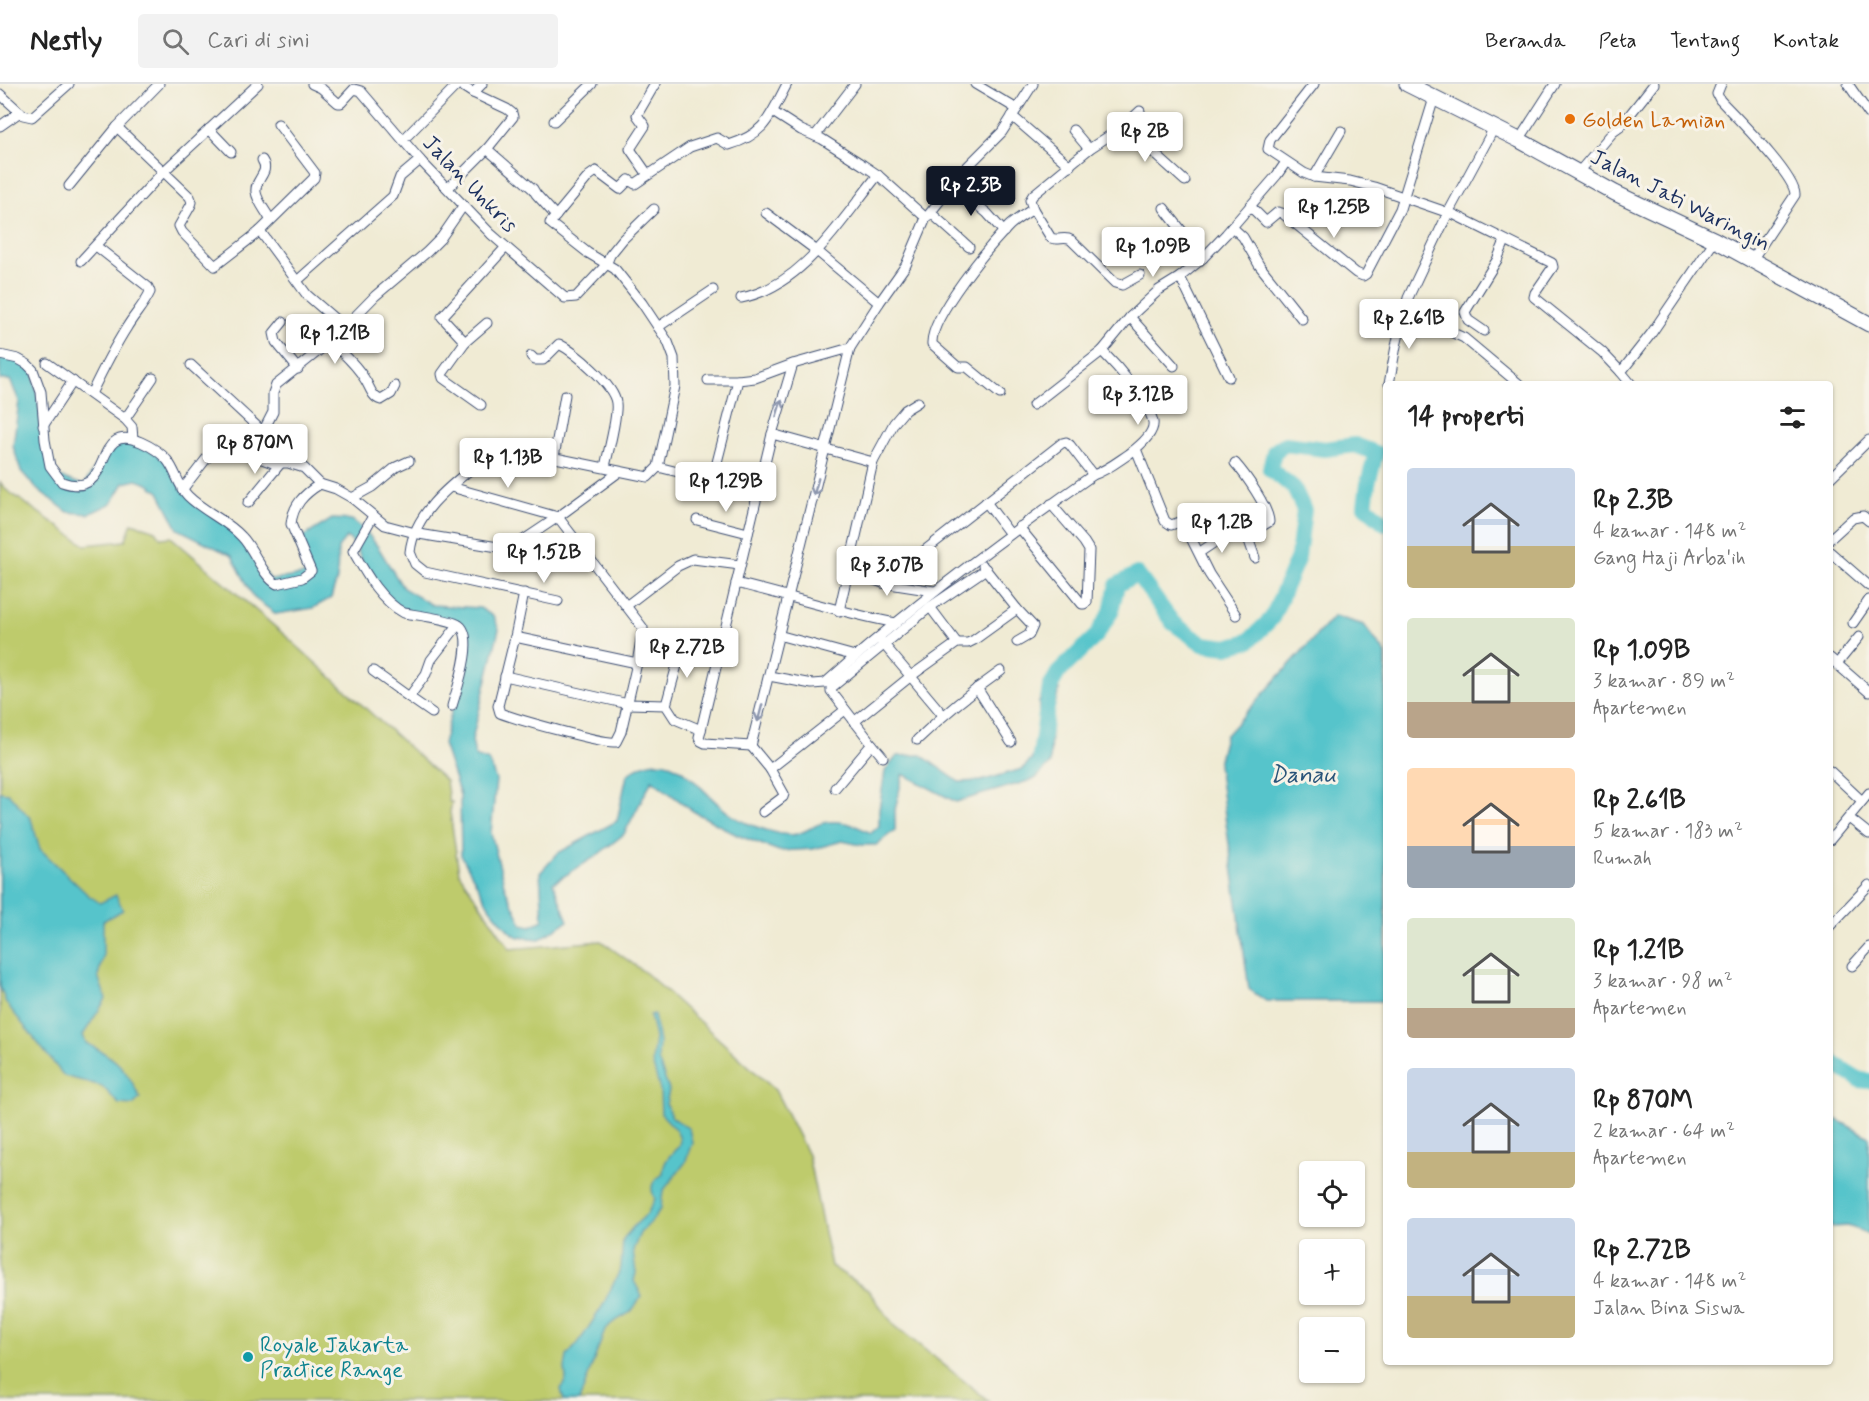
<!DOCTYPE html>
<html lang="id">
<meta charset="utf-8">
<style>
body{margin:0;font-family:Mynerve,sans-serif;background:#f2f2f2;color:#222;height:100vh;display:flex;flex-direction:column;font-size:22px;white-space:nowrap}
*{box-sizing:border-box;margin:0}
p{font-size:20px;color:#767676}
.icon{flex:none;width:33px;height:33px;fill:none;stroke:currentColor;stroke-width:2;stroke-linecap:round;stroke-linejoin:round}
.map{position:relative;flex:1;overflow:hidden}
.sheet{position:absolute;left:1383px;top:297px;width:450px;height:984px;display:flex;flex-direction:column;background:#fff;border-radius:6px;box-shadow:0 2px 4px #0004}
.sheet>*{flex:none}
.tools{position:absolute;left:1299px;top:1077px;display:grid;gap:12px}
.tools a{display:grid;place-items:center;width:66px;height:66px;border-radius:6px;background:#fff;box-shadow:0 2px 4px #0004;font-size:30px}
.price{position:absolute;translate:-50% -51px;padding:0 14px;border-radius:6px;background:#fff;color:#222;font-size:20px;line-height:39px;filter:drop-shadow(0 2px 3px #0008)}
.price::after{content:'';position:absolute;left:50%;top:36px;width:18px;height:14px;margin-left:-9px;background:inherit;clip-path:polygon(0 0,100% 0,50% 100%)}
.price.on{background:#111827;color:#fff}
ul{padding:0;list-style:none}
li{display:flex;align-items:center;gap:18px;height:150px;padding:0 24px}
li span{display:grid;place-items:center;flex:none;width:168px;height:120px;border-radius:6px;color:#555}
li>.icon{margin-inline-start:auto}
span .icon{width:72px;height:72px;fill:#fffc;stroke-width:1}
li b{font-size:26px}
h2{display:flex;justify-content:space-between;align-items:center;height:72px;padding:0 24px;font-size:26px}
header{display:flex;align-items:center;gap:36px;box-sizing:border-box;height:84px;padding:0 30px;background:#fff;border-bottom:2px solid #e0e0e0}
header strong{font-size:28px}
nav{display:flex;gap:33px;margin-inline-start:auto;font-size:21px}
.search{width:420px;height:54px;background:#f2f2f2;display:flex;align-items:center;gap:15px;box-sizing:border-box;padding:0 21px;border-radius:6px;color:#767676;font-size:22px}
.map>svg:first-child{display:block}
.green{fill:#becb6c;stroke:#6c7d65;stroke-width:1.5}
.water{fill:#56c4cb;stroke:#387a94;stroke-width:1.5}
.lines{fill:none;stroke-linecap:round;stroke-linejoin:round}
.river{stroke:#56c4cb;stroke-width:16}
.street-casing{stroke:#3b4b70;stroke-width:11}
.primary-casing{stroke:#3b4b70;stroke-width:17}
.street{stroke:#fff;stroke-width:9}
.primary{stroke:#fff;stroke-width:15}
.oneway{stroke:#8d97ae}
.food-dot{fill:#e8710a;stroke:#f7f3e8;stroke-width:2}
.culture-dot{fill:#0f9aa8;stroke:#f7f3e8;stroke-width:2}
.labels{text-anchor:middle;stroke-width:6;stroke-linejoin:round;paint-order:stroke}
.food-label{font-size:22px;fill:#c56008;stroke:#f7f3e8;text-anchor:start}
.street-label{font-size:22px;fill:#1b2f5e;stroke:#f7f3e8}
.culture-label{font-size:22px;fill:#0d838f;stroke:#f7f3e8;text-anchor:start}
.water-label{font-size:24px;font-style:italic;fill:#2a5479;stroke:#f7f3e8}
</style>
<header>
<strong>Nestly</strong>
<div class="search"><svg class="icon" aria-label="search" viewBox="0 0 24 24"><circle cx="10" cy="10" r="6"/><path d="M15 15l6 6"/></svg>Cari di sini</div>
<nav><a>Beranda</a><a>Peta</a><a>Tentang</a><a>Kontak</a></nav>
</header>
<div class="map">
<svg width="1869" height="1317" viewBox="0 0 1869 1317">
<rect width="100%" height="100%" fill="#f7f3e8"/>
<filter id="ink" filterUnits="userSpaceOnUse"><feTurbulence type="fractalNoise" baseFrequency=".0167" numOctaves="2"/><feDisplacementMap in="SourceGraphic" scale="12" xChannelSelector="R" yChannelSelector="G"/><feConvolveMatrix kernelMatrix="1 2 1 2 8 2 1 2 1" color-interpolation-filters="sRGB"/></filter>
<filter id="wash" filterUnits="userSpaceOnUse"><feTurbulence type="fractalNoise" baseFrequency=".008" numOctaves="4" result="noise"/><feDisplacementMap in="SourceGraphic" scale="24" xChannelSelector="R" yChannelSelector="G"/><feGaussianBlur stdDeviation="1.35" result="paint"/><feColorMatrix in="noise" values="0 0 0 0 0 0 0 0 0 0 0 0 0 0 0 0 0 1.4 0 .05"/><feComposite in="paint" operator="in"/></filter>
<g filter="url(#wash)">
<rect width="100%" height="100%" fill="#f0ebd4"/>
<path class="green" d="M 0,398 L 5,405 L 85,461 L 125,457 L 132,439 L 156,447 L 161,454 L 171,453 L 288,554 L 446,697 L 449,718 L 452,718 L 450,728 L 459,789 L 510,865 L 601,857 L 647,890 L 775,1006 L 808,1071 L 831,1182 L 868,1206 L 894,1241 L 989,1317 L 0,1317 Z"/>
<g class="water">
<path d="M 9,272 L 33,286 L 45,356 L 56,392 L 84,401 L 108,363 L 133,355 L 168,377 L 182,406 L 228,440 L 271,496 L 309,490 L 298,456 L 332,435 L 352,436 L 365,446 L 378,463 L 403,504 L 432,521 L 480,524 L 493,532 L 499,545 L 472,656 L 475,672 L 489,677 L 496,696 L 491,749 L 505,804 L 522,840 L 531,842 L 543,836 L 540,789 L 558,769 L 617,737 L 627,691 C 677,650 701,717 740,736 C 752,742 785,754 797,750 C 806,748 814,741 823,739 C 841,735 855,741 871,749 L 879,742 L 879,726 L 885,687 L 897,672 L 921,671 L 959,698 L 981,697 L 1022,685 L 1032,675 L 1039,648 L 1039,618 L 1051,590 L 1071,575 L 1058,589 L 1050,603 L 1059,605 L 1051,635 L 1050,680 L 1035,695 L 956,718 L 903,690 L 895,726 L 895,746 L 876,761 L 861,761 L 842,757 L 813,765 L 779,767 L 737,751 L 693,727 L 652,696 L 624,750 L 595,773 L 553,799 L 568,837 L 540,855 L 518,853 L 509,847 L 490,824 L 461,771 L 460,711 L 443,660 L 462,589 L 463,545 L 404,529 L 370,496 L 355,461 L 347,453 L 338,464 L 337,495 L 331,514 L 313,524 L 276,530 L 254,514 L 232,472 L 178,445 L 159,408 L 148,400 L 137,396 L 124,399 L 112,419 L 89,430 L 68,428 L 36,404 L 21,387 L 13,362 L 19,317 L 10,296 L 0,296 L 0,273 Z"/>
<path d="M 1334,532 L 1364,541 L 1386,570 L 1386,917 L 1266,917 L 1249,905 L 1218,680 L 1225,652 Z"/>
<path d="M 0,708 L 8,709 L 31,735 L 40,765 L 88,811 L 100,819 L 116,811 L 123,826 L 103,837 L 103,873 L 98,892 L 106,915 L 83,951 L 86,959 C 116,974 126,983 140,1014 L 133,1021 L 119,1020 L 102,1002 L 64,992 L 6,919 L 0,902 Z"/>
<path d="M 654,930 L 659,958 L 658,976 L 669,1006 L 666,1020 L 672,1033 L 689,1045 L 692,1058 L 685,1079 L 663,1107 L 661,1124 L 652,1137 L 640,1149 L 633,1166 L 636,1189 L 634,1197 L 642,1212 L 631,1228 L 612,1239 L 605,1246 L 579,1317 L 564,1317 L 561,1305 L 566,1295 L 565,1284 L 567,1272 L 579,1258 L 602,1223 L 621,1184 L 623,1155 L 634,1142 L 647,1130 L 655,1115 C 649,1102 652,1098 663,1090 C 663,1060 702,1069 661,1030 L 660,1006 L 652,978 L 655,954 L 650,931 Z"/>
<path d="M 1830,1032 L 1869,1053 L 1869,1150 L 1848,1142 L 1830,1143 Z"/>
</g>
<g class="lines">
<g class="river">
<path d="M 1040,672 L 1050,603 L 1058,589 L 1096,552 L 1111,528 L 1117,501 L 1137,490 L 1173,539 L 1203,560 L 1227,563 L 1249,557 L 1272,534 L 1298,473 L 1304,426 L 1294,404 L 1270,385 L 1274,368 L 1285,360 L 1325,365 L 1355,361 L 1376,369 L 1368,399 L 1365,422 L 1386,440"/>
<path d="M 1830,975 L 1831,978 L 1860,996 L 1869,997"/>
</g>
</g>
</g>
<g filter="url(#ink)">
<g class="lines">
<defs>
<g id="street">
<path d="M 312,0 L 321,4 L 338,19 L 341,19 L 354,5 L 361,7 L 420,76 L 491,150 L 565,214 L 576,213 L 606,181 L 610,171 L 623,155 L 654,125"/>
<path d="M 975,0 L 1017,25"/>
<path d="M 1314,0 L 1270,56 L 1268,65 L 1304,89 L 1314,93 L 1350,97 L 1374,103 L 1455,131 L 1552,179 L 1553,183 L 1535,209 L 1534,213 L 1602,268 L 1621,288"/>
<path d="M 1721,0 L 1717,10 L 1720,16 C 1735,32 1796,92 1795,111 L 1752,176"/>
<path d="M 1848,0 L 1869,30"/>
<path d="M 473,9 L 482,0"/>
<path d="M 0,10 L 23,31 L 32,33 L 69,0"/>
<path d="M 773,28 L 801,46 L 822,55 L 863,81 L 878,91 L 926,134"/>
<path d="M 1012,32 L 1070,82"/>
<path d="M 554,37 L 592,0"/>
<path d="M 0,42 L 20,28"/>
<path d="M 1124,42 L 1185,97"/>
<path d="M 117,43 L 190,113 L 192,118 L 191,121 L 179,142 L 182,148 L 215,182 L 260,147 L 314,94 L 315,89 L 278,40"/>
<path d="M 209,45 L 231,68"/>
<path d="M 1073,46 L 1089,65"/>
<path d="M 408,51 L 458,0"/>
<path d="M 815,52 L 855,0"/>
<path d="M 1519,56 L 1555,0"/>
<path d="M 487,65 L 533,105 L 536,110 L 556,132"/>
<path d="M 262,76 C 271,89 254,95 256,108 C 257,117 266,127 270,135"/>
<path d="M 650,89 L 646,88 L 630,65 L 645,42 L 637,31 L 655,0"/>
<path d="M 1578,89 L 1613,48 L 1620,43 L 1654,0"/>
<path d="M 1314,93 L 1341,47"/>
<path d="M 952,101 L 987,129 L 1004,148"/>
<path d="M 69,102 L 117,43 L 159,0"/>
<path d="M 448,104 L 487,65 L 513,33 L 512,29 L 507,25 L 473,9 L 459,0"/>
<path d="M 1250,122 L 1266,138 L 1278,128 L 1282,129 L 1356,189 L 1363,192 L 1366,190 L 1400,125 L 1434,14"/>
<path d="M 1164,124 L 1203,174"/>
<path d="M 1033,125 L 1051,154 C 1058,157 1065,152 1071,156 L 1115,199 L 1122,201 L 1140,191"/>
<path d="M 766,129 L 817,167 L 879,219"/>
<path d="M 931,129 L 969,163"/>
<path d="M 1232,143 L 1243,153 L 1259,181 L 1302,235"/>
<path d="M 260,147 L 307,211 L 344,243"/>
<path d="M 81,177 L 163,88 L 258,0"/>
<path d="M 1180,193 L 1229,293"/>
<path d="M 297,197 L 393,112 L 400,93 L 420,76"/>
<path d="M 741,214 C 803,202 841,136 878,91"/>
<path d="M 1405,227 L 1464,254 L 1519,300"/>
<path d="M 1130,233 L 1174,282"/>
<path d="M 283,238 L 274,249 L 276,258 L 298,285"/>
<path d="M 487,239 L 465,258 L 442,233 L 506,163"/>
<path d="M 658,243 L 713,206"/>
<path d="M 1484,247 L 1468,236 L 1465,228 L 1497,176 L 1505,157"/>
<path d="M 331,257 C 342,269 356,280 364,294 C 370,302 371,313 381,316 L 391,310 L 395,302"/>
<path d="M 465,258 L 442,290 L 443,294 L 481,321"/>
<path d="M 0,271 L 18,275 L 27,280 L 33,286 L 41,308 L 45,356 L 50,382 L 62,398 C 117,417 89,336 141,358 C 150,362 161,369 167,376 C 176,387 178,402 188,412 C 204,428 227,436 242,453 C 254,465 263,493 277,500 L 302,494 L 311,487 L 291,440 C 293,421 304,410 320,400 L 336,405 L 352,414 L 385,441 L 419,450 L 510,465 L 558,433 L 619,388"/>
<path d="M 531,272 L 535,276 L 543,276 L 559,260 C 575,268 614,301 616,319 C 618,333 608,368 605,383"/>
<path d="M 47,279 L 125,335 L 132,343 L 133,355"/>
<path d="M 793,280 L 772,350 L 701,646 L 699,653 L 701,657 L 705,659 L 751,662 L 850,264 L 879,219 L 906,181 L 926,134 L 966,84 L 1002,48 L 1033,0"/>
<path d="M 191,281 L 262,347"/>
<path d="M 708,296 L 738,296"/>
<path d="M 1389,300 L 1396,262 L 1408,214 L 1448,129 L 1494,44"/>
<path d="M 1631,300 L 1621,288 L 1651,250 L 1715,156"/>
<path d="M 91,310 C 102,287 113,265 127,243 C 134,231 144,221 150,208 L 148,203 L 96,162"/>
<path d="M 1000,310 L 967,283 L 958,283 L 932,260 C 930,233 990,161 1010,141 C 1017,135 1025,130 1033,125 L 1030,116 L 1033,111 L 1089,65 L 1124,42 L 1140,27"/>
<path d="M 1033,321 L 1102,267 L 1130,233 L 1159,206 L 1180,193 L 1203,174 L 1226,150 L 1277,91 L 1286,78"/>
<path d="M 125,335 L 153,294"/>
<path d="M 43,342 L 73,297"/>
<path d="M 772,350 L 873,378"/>
<path d="M 1136,365 L 1165,437 L 1171,441 L 1180,438 L 1184,440 L 1209,490 L 1236,531"/>
<path d="M 251,371 L 273,379 L 288,379 L 304,384 L 320,400"/>
<path d="M 554,373 L 565,311"/>
<path d="M 1235,379 C 1245,390 1269,424 1269,438 L 1247,451"/>
<path d="M 658,383 L 758,408"/>
<path d="M 1830,394 L 1869,356"/>
<path d="M 712,398 L 738,296 L 755,294 L 793,280 L 850,264"/>
<path d="M 451,403 L 558,433 L 643,544 L 637,579 L 621,648 L 616,658 C 603,660 516,635 500,629 L 498,622 L 515,553 L 524,509"/>
<path d="M 182,406 L 220,357 L 230,356 L 251,371 L 273,328 L 273,309 L 276,301 L 331,257 L 375,212 L 427,168 L 441,154 L 463,122"/>
<path d="M 352,414 L 372,403 L 396,383 L 409,377"/>
<path d="M 986,418 L 1010,450"/>
<path d="M 248,419 L 280,380"/>
<path d="M 373,432 L 353,467 C 366,490 380,516 404,529 C 416,531 451,535 459,541 C 476,553 457,605 452,622"/>
<path d="M 697,436 L 748,449"/>
<path d="M 1019,443 L 1082,520 L 1084,520 L 1087,518 L 1089,466 L 1084,458 L 1051,420"/>
<path d="M 1830,455 L 1853,434 L 1863,432 L 1869,437"/>
<path d="M 1200,468 L 1239,442 L 1247,451 L 1255,474"/>
<path d="M 1830,468 L 1869,502"/>
<path d="M 983,482 L 1017,525 L 1033,542 L 1029,551 L 1017,558"/>
<path d="M 848,487 L 883,499 L 934,507"/>
<path d="M 736,499 C 790,512 842,529 896,539"/>
<path d="M 883,499 L 1062,359 L 1066,358 L 1070,361 L 1093,391"/>
<path d="M 558,517 L 425,488 L 415,480 L 410,468 C 415,423 460,395 492,368 L 502,363 L 648,393 L 658,383 L 675,302 L 674,274 L 668,258 L 642,219 L 615,185 L 588,169 L 550,139 L 589,92 L 596,87 L 620,105 L 629,96 L 635,100 L 690,63 L 717,54 L 729,61 C 766,50 770,32 787,0"/>
<path d="M 626,522 L 678,482 L 693,475 L 740,481"/>
<path d="M 930,523 L 957,559"/>
<path d="M 839,527 L 873,378 L 894,339 L 905,326 L 918,318"/>
<path d="M 1853,539 L 1869,516"/>
<path d="M 778,551 L 855,572"/>
<path d="M 515,553 L 637,579"/>
<path d="M 881,557 L 943,631"/>
<path d="M 1830,574 L 1869,608"/>
<path d="M 1837,580 L 1859,553"/>
<path d="M 373,587 L 409,613 L 426,590 L 431,576 L 458,541"/>
<path d="M 505,592 L 628,620 L 666,621 L 675,635 L 701,646"/>
<path d="M 769,592 L 812,600 L 825,599 C 910,524 1000,456 1093,391 C 1106,387 1117,378 1129,370 C 1137,364 1155,350 1153,338 C 1149,318 1116,281 1102,267"/>
<path d="M 977,604 L 1011,658"/>
<path d="M 409,613 L 432,629"/>
<path d="M 666,621 L 682,563"/>
<path d="M 854,638 L 911,592 L 957,559 L 968,559 L 974,556 L 1017,525"/>
<path d="M 917,656 C 943,631 971,608 1001,587"/>
<path d="M 872,660 L 883,673"/>
<path d="M 751,662 L 770,685 L 784,710 L 783,713 L 763,728"/>
<path d="M 770,685 L 845,626"/>
<path d="M 1830,687 L 1862,717"/>
<path d="M 835,704 L 872,660 L 831,607 L 831,604 L 930,523 L 986,485"/>
<path d="M 1849,734 L 1869,750"/>
<path d="M 1830,756 L 1869,709"/>
<path d="M 1830,842 L 1869,801"/>
<path d="M 1852,882 L 1869,863"/>
</g>
<path id="primary" d="M 1407,0 L 1519,56 L 1615,109 L 1715,156 L 1869,240"/>
</defs>
<use href="#street" class="street-casing"/>
<use href="#primary" class="primary-casing"/>
<use href="#street" class="street"/>
<use href="#primary" class="primary"/>
</g>
<defs><path id="oneway-shaft" d="M-6 0H5M1.5-3L5.5 0L1.5 3" fill="none" stroke-width="1.6" stroke-linecap="round" stroke-linejoin="round" transform="scale(1.5)"/></defs>
<g class="oneway">
<use href="#oneway-shaft" transform="translate(779 324) rotate(-73)"/>
<use href="#oneway-shaft" transform="translate(816 403) rotate(105)"/>
<use href="#oneway-shaft" transform="translate(760 629) rotate(105)"/>
</g>
</g>
<circle class="food-dot" cx="1570" cy="35" r="6"/>
<circle class="culture-dot" cx="248" cy="1273" r="6"/>
<g class="labels">
<g class="food-label">
<text x="1582" y="43">Golden Lamian</text>
</g>
<g class="street-label">
<text transform="translate(471 99) rotate(46)" y="8">Jalan Unkris</text>
<text transform="translate(1681 115) rotate(27)" y="8">Jalan Jati Waringin</text>
</g>
<g class="culture-label">
<text x="260" y="1268">Royale Jakarta<tspan x="260" dy="25">Practice Range</tspan></text>
</g>
<g class="water-label">
<text x="1303" y="698">Danau</text>
</g>
</g>
</svg>
<div class="tools">
<a><svg class="icon" aria-label="locate" viewBox="0 0 24 24"><circle cx="12" cy="12" r="6"/><path d="M12 2v4M12 18v4M2 12h4M18 12h4"/></svg></a>
<a>+</a>
<a>−</a>
</div>
<b class="price" style="left:1145px;top:79px">Rp 2B</b>
<b class="price on" style="left:971px;top:133px">Rp 2.3B</b>
<b class="price" style="left:1334px;top:155px">Rp 1.25B</b>
<b class="price" style="left:1153px;top:194px">Rp 1.09B</b>
<b class="price" style="left:1409px;top:266px">Rp 2.61B</b>
<b class="price" style="left:335px;top:281px">Rp 1.21B</b>
<b class="price" style="left:1138px;top:342px">Rp 3.12B</b>
<b class="price" style="left:255px;top:391px">Rp 870M</b>
<b class="price" style="left:508px;top:405px">Rp 1.13B</b>
<b class="price" style="left:726px;top:429px">Rp 1.29B</b>
<b class="price" style="left:1222px;top:470px">Rp 1.2B</b>
<b class="price" style="left:544px;top:500px">Rp 1.52B</b>
<b class="price" style="left:887px;top:513px">Rp 3.07B</b>
<b class="price" style="left:687px;top:595px">Rp 2.72B</b>
<section class="sheet">
<h2>14 properti<svg class="icon" aria-label="filters" viewBox="0 0 24 24"><path d="M4 7h16M4 17h16"/><circle cx="9" cy="7" r="2"/><circle cx="15" cy="17" r="2"/></svg></h2>
<ul>
<li><span style="background:linear-gradient(#c9d6e8 65%,#c2b280 0)"><svg class="icon" aria-label="home" viewBox="0 0 24 24"><path d="M3 11l9-7 9 7M6 9v11h12V9"/></svg></span><div><b>Rp 2.3B</b><p>4 kamar · 148 m²</p><p>Gang Haji Arba'ih</p></div></li>
<li><span style="background:linear-gradient(#dfe7d0 70%,#b9a48a 0)"><svg class="icon" aria-label="home" viewBox="0 0 24 24"><path d="M3 11l9-7 9 7M6 9v11h12V9"/></svg></span><div><b>Rp 1.09B</b><p>3 kamar · 89 m²</p><p>Apartemen</p></div></li>
<li><span style="background:linear-gradient(#ffd9b3 65%,#9aa5b1 0)"><svg class="icon" aria-label="home" viewBox="0 0 24 24"><path d="M3 11l9-7 9 7M6 9v11h12V9"/></svg></span><div><b>Rp 2.61B</b><p>5 kamar · 183 m²</p><p>Rumah</p></div></li>
<li><span style="background:linear-gradient(#dfe7d0 75%,#b9a48a 0)"><svg class="icon" aria-label="home" viewBox="0 0 24 24"><path d="M3 11l9-7 9 7M6 9v11h12V9"/></svg></span><div><b>Rp 1.21B</b><p>3 kamar · 98 m²</p><p>Apartemen</p></div></li>
<li><span style="background:linear-gradient(#c9d6e8 70%,#c2b280 0)"><svg class="icon" aria-label="home" viewBox="0 0 24 24"><path d="M3 11l9-7 9 7M6 9v11h12V9"/></svg></span><div><b>Rp 870M</b><p>2 kamar · 64 m²</p><p>Apartemen</p></div></li>
<li><span style="background:linear-gradient(#c9d6e8 65%,#c2b280 0)"><svg class="icon" aria-label="home" viewBox="0 0 24 24"><path d="M3 11l9-7 9 7M6 9v11h12V9"/></svg></span><div><b>Rp 2.72B</b><p>4 kamar · 148 m²</p><p>Jalan Bina Siswa</p></div></li>
</ul>
</section>
</div>
